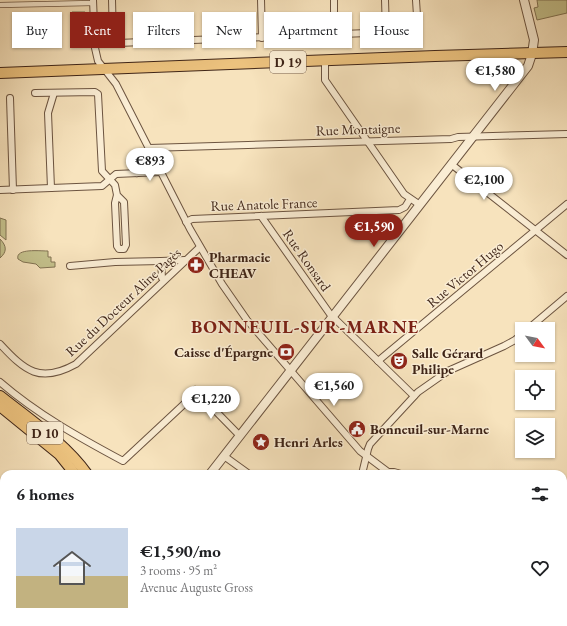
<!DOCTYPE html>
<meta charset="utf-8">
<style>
body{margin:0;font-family:"EB Garamond",serif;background:#f6f6f6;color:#202124;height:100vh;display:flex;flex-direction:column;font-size:15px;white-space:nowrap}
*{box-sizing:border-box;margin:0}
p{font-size:13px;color:#757577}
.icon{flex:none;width:22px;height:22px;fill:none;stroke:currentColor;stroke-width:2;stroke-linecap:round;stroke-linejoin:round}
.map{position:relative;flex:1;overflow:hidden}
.panel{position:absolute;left:0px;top:470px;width:567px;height:156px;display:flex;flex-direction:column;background:#fff;border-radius:12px 12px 0 0;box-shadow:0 1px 3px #0004}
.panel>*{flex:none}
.banner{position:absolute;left:12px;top:12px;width:543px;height:36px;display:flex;gap:8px}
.needle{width:26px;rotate:122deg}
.controls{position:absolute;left:515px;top:322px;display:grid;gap:8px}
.controls a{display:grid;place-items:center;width:40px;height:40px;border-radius:0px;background:#fff;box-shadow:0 1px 3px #0004;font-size:20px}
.price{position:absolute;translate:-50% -34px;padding:0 9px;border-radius:14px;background:#fff;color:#222;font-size:13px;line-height:26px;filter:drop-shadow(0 1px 2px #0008)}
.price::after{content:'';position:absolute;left:50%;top:24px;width:12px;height:9px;margin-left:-6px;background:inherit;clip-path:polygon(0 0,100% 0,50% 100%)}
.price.current{background:#8f2418;color:#fff}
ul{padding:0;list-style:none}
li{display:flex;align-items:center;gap:12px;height:100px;padding:0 16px}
li span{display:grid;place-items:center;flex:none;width:112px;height:80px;border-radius:0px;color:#555}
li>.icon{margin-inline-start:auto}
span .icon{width:48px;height:48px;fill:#fffc;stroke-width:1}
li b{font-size:17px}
h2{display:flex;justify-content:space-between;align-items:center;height:48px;padding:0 16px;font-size:17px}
.tag{padding:0 14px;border-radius:0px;background:#fff;box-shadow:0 1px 3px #0004;font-size:14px;line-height:36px}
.tag.current{background:#8f2418;color:#fff}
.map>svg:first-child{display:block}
.green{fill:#c4c18c;stroke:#817252}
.water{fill:#9dbeb4;stroke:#778075}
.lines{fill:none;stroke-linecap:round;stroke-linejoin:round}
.pedestrian-casing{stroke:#6c5440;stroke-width:6}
.minor-casing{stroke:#6c5440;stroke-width:8}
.tertiary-casing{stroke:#6c5440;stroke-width:10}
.secondary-casing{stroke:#3e2417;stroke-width:10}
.primary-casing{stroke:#3e2417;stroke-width:12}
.pedestrian{stroke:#faedd4;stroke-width:4.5}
.minor{stroke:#faedd4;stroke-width:6}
.tertiary{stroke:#faedd4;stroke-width:8}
.secondary{stroke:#faedd4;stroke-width:9}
.primary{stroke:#ecc27e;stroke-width:10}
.labels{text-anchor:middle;stroke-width:3;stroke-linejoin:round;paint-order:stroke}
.shield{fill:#faedd4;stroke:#766050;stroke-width:1}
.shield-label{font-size:13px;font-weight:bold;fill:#3e2417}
.street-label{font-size:14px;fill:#3e2417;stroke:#faedd4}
.poi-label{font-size:14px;font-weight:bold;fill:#3e2417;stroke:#faedd4;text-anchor:start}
.district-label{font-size:18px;font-weight:bold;letter-spacing:1px;fill:#7a1f14;stroke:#faedd4}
</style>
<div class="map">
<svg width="567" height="626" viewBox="0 0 567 626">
<rect width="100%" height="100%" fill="#f7e3bd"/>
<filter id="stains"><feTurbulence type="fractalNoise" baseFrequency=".005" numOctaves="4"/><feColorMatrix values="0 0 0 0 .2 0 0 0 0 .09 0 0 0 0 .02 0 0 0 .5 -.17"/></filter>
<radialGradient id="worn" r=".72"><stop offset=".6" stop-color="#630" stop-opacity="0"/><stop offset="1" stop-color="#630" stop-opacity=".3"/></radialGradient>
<g class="green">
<path d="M 537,0 L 567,0 L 567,13 L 537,20 L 534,8 L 538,7 Z"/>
<path d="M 72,12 L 85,12 L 85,17 L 74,17 Z"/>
<path d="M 0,218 L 6,220 L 6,240 L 0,235 Z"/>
<path d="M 0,239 C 7,246 7,252 0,258 Z"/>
<path d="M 48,251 L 48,257 L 51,257 L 51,262 L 55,262 L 55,267 L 40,268 L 36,264 L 23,262 L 18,259 C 15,248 40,251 48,251 Z"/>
</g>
<path class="water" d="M 567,608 L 567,626 L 542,626 L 548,622 L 563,622 L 563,611 Z"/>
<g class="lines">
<defs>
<path id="pedestrian" d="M 0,5 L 93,3"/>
<g id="minor">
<path d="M 93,0 L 95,48 L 98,61 L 116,84 L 190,229 L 222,284 L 247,320 L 360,451 L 388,472 L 394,472 L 401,474"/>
<path d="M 112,0 L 113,38 L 118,43 L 418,31 L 416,0"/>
<path d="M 261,0 L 262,38"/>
<path d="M 334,0 L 334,35"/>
<path d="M 385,0 L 386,32"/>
<path d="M 325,61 L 325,80 L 404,194 L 420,205"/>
<path d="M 35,93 L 95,92 L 98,94 L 102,171 L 115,185 L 117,195 L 115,203 L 117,246 L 119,249 L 124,249 L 126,245 L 124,202 L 117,195"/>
<path d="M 10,98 L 13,190"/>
<path d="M 149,148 L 451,139 L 458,137 L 567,134"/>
<path d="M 451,164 L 567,255"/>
<path d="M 137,173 L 154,158"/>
<path d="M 51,188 L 48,113 L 54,93"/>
<path d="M 0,190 L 102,186 L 116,174 L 161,172"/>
<path d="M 261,216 L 330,314 L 414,396"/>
<path d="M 186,222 L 192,219 L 399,210 L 405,207 L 410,199"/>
<path d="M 70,266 L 115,262 L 161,261"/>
<path d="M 164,280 L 162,278 L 161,261 L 185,260"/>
<path d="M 528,329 L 567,296"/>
<path d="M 0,344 C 25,371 40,384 76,364 L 200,247"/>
<path d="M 378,361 L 567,204"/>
<path d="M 0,382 C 37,414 80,438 123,461 L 197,392"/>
<path d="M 195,390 L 240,436"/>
<path d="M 224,456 L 249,474"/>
<path d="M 362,474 L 368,449 L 370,444 L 418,392 L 448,371 L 504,346 L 515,340 L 522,334"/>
<path d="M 563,597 L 567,594"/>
<path d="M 381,622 L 396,626"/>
<path d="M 521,626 L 527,622"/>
</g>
<path id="tertiary" d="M 210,474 L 528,66 L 532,54 L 534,40 L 524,0"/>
<g id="secondary">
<path d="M 357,622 L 362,626"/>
<path d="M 374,622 L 378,626"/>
</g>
<g id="primary">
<path d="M 0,73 L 435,56 L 567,52"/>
<path d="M 0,396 C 29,419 66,444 87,474"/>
<path d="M 0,406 L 59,454 L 75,474"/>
<path d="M 82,626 L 84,622"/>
<path d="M 92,626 L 95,622"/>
</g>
</defs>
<use href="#pedestrian" class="pedestrian-casing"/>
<use href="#minor" class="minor-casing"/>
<use href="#tertiary" class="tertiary-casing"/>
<use href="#secondary" class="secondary-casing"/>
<use href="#primary" class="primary-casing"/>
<use href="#pedestrian" class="pedestrian"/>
<use href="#minor" class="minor"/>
<use href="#tertiary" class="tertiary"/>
<use href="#secondary" class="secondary"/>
<use href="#primary" class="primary"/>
</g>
<defs>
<symbol id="pharmacy-disc" viewBox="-11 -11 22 22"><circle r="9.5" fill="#8f2418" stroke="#faedd4"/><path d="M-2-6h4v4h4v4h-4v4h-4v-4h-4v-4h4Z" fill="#fff"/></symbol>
<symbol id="bank-disc" viewBox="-11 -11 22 22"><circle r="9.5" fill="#8f2418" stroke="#faedd4"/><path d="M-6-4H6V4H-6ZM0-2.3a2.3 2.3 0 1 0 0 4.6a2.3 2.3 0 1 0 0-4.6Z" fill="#fff"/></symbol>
<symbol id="theatre-disc" viewBox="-11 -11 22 22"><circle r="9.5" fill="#8f2418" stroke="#faedd4"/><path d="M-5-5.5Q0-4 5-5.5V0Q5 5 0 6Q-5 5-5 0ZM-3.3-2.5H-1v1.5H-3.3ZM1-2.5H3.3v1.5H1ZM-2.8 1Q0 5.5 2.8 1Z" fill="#fff"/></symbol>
<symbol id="civic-disc" viewBox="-11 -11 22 22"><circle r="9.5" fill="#8f2418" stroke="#faedd4"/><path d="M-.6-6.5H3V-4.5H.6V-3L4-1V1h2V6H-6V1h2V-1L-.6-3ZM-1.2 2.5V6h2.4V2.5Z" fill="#fff"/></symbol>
<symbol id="sight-disc" viewBox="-11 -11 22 22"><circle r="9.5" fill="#8f2418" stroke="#faedd4"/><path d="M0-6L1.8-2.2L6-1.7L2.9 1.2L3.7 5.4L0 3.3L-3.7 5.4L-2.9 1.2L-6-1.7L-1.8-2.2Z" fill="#fff"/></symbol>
</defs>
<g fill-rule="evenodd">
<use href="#pharmacy-disc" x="186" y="255" width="20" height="20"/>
<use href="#bank-disc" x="276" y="342" width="20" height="20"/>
<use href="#theatre-disc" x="389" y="351" width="20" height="20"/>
<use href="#civic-disc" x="347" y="419" width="20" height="20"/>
<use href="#sight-disc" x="251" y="432" width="20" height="20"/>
</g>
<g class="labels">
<g class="shield">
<rect x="270" y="51" width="36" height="22" rx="3"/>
<rect x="27" y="422" width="36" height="22" rx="3"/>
</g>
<g class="shield-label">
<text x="288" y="67">D 19</text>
<text x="45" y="438">D 10</text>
</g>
<g class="street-label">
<text transform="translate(358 129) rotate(-2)" y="5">Rue Montaigne</text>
<text transform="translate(264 204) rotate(-2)" y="5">Rue Anatole France</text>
<text transform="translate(307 260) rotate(55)" y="5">Rue Ronsard</text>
<text transform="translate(465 274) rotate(-40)" y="5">Rue Victor Hugo</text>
<text transform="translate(123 302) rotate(-43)" y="5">Rue du Docteur Aline Pagès</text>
</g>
<g class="poi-label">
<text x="209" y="262">Pharmacie<tspan x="209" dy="16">CHEAV</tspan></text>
<text x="273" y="357" text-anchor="end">Caisse d'Épargne</text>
<text x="412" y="358">Salle Gérard<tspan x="412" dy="16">Philipe</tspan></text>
<text x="370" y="434">Bonneuil-sur-Marne</text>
<text x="274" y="447">Henri Arles</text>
</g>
<g class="district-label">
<text x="305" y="333">BONNEUIL-SUR-MARNE</text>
</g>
</g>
<rect width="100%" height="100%" filter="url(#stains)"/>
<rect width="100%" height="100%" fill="url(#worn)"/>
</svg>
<div class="controls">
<a><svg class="needle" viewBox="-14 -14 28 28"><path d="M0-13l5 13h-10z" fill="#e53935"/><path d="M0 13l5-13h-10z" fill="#757577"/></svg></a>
<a><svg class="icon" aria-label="locate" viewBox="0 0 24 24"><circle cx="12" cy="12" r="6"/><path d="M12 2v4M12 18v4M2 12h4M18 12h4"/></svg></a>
<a><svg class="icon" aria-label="layers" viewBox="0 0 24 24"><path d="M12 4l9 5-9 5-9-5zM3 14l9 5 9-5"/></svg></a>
</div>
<b class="price" style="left:495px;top:92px">€1,580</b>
<b class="price" style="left:150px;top:182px">€893</b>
<b class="price" style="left:484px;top:201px">€2,100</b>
<b class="price current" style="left:374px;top:248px">€1,590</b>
<b class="price" style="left:334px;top:407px">€1,560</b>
<b class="price" style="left:211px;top:420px">€1,220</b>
<div class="banner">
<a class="tag">Buy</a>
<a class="tag current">Rent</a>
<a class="tag">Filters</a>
<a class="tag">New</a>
<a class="tag">Apartment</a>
<a class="tag">House</a>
</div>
<section class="panel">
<h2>6 homes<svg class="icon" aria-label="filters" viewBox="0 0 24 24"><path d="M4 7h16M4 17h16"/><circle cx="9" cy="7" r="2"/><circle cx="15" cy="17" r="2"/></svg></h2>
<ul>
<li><span style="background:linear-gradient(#c9d6e8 60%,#c2b280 0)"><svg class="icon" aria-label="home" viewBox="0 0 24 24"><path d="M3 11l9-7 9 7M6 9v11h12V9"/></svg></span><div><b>€1,590/mo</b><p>3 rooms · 95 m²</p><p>Avenue Auguste Gross</p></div><svg class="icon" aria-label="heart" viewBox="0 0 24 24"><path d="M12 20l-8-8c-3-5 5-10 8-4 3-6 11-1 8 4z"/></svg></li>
</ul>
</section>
</div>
